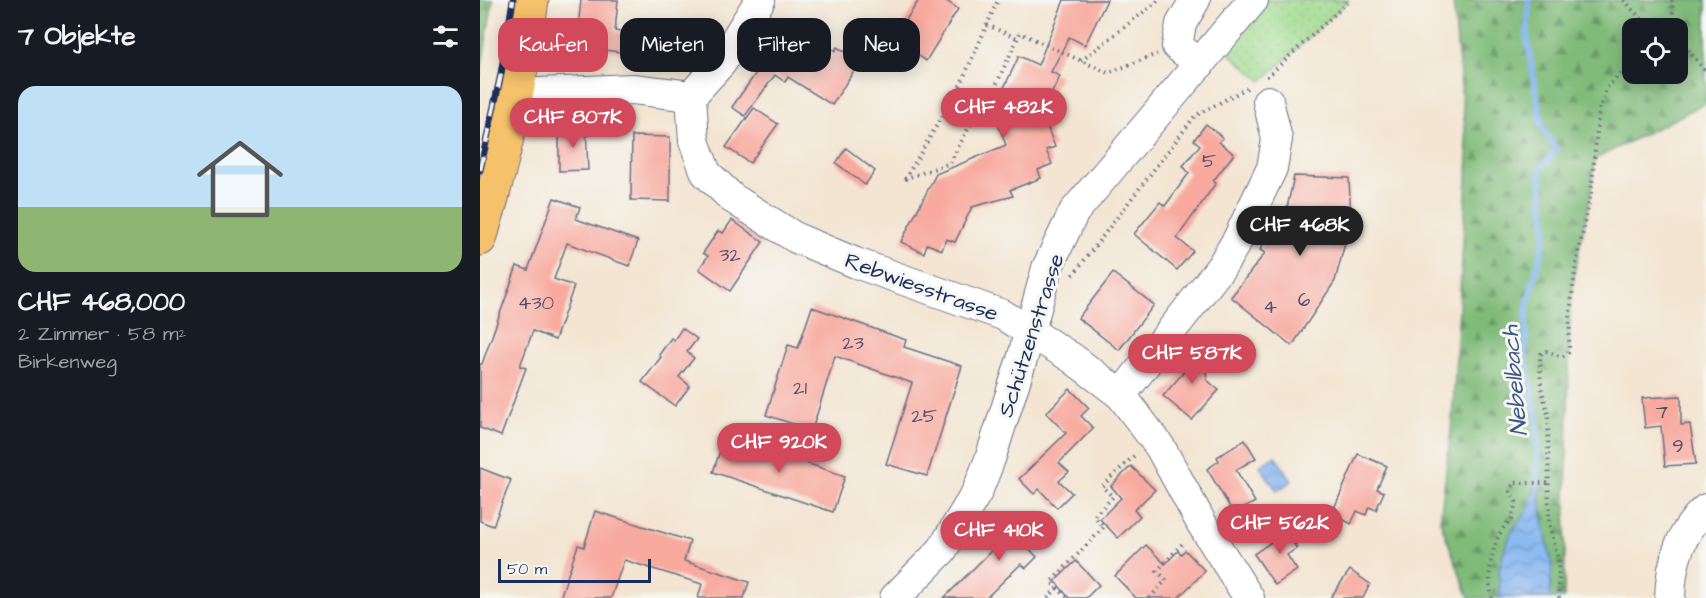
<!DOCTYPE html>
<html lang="de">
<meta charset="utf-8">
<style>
body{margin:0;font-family:"Architects Daughter",sans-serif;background:#20242c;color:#f1f3f6;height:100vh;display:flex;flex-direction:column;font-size:22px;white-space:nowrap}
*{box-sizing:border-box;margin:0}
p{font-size:20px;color:#9ea1a6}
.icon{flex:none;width:33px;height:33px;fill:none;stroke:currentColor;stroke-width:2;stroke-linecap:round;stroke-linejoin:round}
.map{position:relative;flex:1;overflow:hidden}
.side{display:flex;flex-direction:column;background:#171b24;width:480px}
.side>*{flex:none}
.banner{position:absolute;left:18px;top:18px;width:570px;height:54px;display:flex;gap:12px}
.fabs{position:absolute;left:1142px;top:18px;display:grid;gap:12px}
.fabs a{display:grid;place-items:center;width:66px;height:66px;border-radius:12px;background:#171b24;box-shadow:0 3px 15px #0003;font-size:30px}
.scale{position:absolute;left:18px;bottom:15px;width:153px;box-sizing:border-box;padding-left:6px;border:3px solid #1b2f5e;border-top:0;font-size:16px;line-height:21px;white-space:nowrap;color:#1b2f5e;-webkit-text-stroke:4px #f6f6f2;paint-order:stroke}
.price{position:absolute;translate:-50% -51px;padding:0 14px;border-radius:21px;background:#d1495b;color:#fff;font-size:20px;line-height:39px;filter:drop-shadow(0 2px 3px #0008)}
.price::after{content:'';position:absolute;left:50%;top:36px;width:18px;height:14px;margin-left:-9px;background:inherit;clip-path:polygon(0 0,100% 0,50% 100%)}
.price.selected{background:#222;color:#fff}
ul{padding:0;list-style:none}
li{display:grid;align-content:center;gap:12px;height:318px;padding:0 18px}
li span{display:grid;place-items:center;height:186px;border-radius:18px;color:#555}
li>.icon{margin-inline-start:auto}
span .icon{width:108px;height:108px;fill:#fffc;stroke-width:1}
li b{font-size:26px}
h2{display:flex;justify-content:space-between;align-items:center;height:72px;padding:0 18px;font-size:26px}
.chip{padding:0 21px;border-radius:18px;background:#171b24;box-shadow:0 3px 15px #0003;font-size:21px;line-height:54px}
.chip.selected{background:#d1495b;color:#fff}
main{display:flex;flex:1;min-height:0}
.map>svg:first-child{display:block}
.forest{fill:url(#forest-firs);stroke:#4e756c;stroke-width:1.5;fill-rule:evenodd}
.garden{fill:url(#garden-dots);stroke:#5e8576;stroke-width:1.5}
.water{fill:url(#water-waves);stroke:#5072a8;stroke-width:1.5}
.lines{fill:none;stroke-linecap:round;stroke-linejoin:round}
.stream{stroke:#86b6f1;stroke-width:6}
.building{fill:#f8aa9f}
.minor-casing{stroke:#676f86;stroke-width:32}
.major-casing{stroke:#676f86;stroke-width:35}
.path{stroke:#676f86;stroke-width:4;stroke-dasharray:1.5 4.5;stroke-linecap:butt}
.minor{stroke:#fff;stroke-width:30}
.major{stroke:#f5c16b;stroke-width:33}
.rail-casing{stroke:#1b2f5e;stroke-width:7}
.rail{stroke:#f6f6f2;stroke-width:4.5;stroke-dasharray:14;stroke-linecap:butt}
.labels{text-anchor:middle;stroke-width:6;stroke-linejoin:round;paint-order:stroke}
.number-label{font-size:20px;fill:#524e6e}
.street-label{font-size:22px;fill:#1b2f5e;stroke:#f6f6f2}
.water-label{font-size:24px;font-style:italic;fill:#3b588a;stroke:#f6f6f2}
</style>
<main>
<section class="side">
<h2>7 Objekte<svg class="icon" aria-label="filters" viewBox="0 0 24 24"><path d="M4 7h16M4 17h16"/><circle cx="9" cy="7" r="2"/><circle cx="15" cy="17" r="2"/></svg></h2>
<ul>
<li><span style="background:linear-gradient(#bfe0f5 65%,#8fb573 0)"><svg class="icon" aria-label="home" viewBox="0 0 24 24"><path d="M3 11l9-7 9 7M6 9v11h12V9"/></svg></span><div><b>CHF 468,000</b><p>2 Zimmer · 58 m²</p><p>Birkenweg</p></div></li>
</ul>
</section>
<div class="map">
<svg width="1226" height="598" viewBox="0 0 1226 598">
<defs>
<pattern id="forest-firs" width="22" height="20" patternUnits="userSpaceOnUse" patternTransform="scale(1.5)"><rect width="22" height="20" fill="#80bb79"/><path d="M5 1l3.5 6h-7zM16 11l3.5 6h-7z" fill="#689866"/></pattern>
<pattern id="garden-dots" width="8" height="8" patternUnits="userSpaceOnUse" patternTransform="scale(1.5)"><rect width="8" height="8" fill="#a0db8e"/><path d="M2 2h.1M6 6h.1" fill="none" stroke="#89bc7d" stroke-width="1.8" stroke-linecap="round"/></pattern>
<pattern id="water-waves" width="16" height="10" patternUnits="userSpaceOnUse" patternTransform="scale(1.5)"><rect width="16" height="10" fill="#86b6f1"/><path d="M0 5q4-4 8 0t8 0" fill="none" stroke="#6d94c6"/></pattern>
</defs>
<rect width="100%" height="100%" fill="#f6f6f2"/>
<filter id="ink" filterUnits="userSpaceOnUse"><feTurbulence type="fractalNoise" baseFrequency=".0167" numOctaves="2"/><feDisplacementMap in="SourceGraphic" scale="12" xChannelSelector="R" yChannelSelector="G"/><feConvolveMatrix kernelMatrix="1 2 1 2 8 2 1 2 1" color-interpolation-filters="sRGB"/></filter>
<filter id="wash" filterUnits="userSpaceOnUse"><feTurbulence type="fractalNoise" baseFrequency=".008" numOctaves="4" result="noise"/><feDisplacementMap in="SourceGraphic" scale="24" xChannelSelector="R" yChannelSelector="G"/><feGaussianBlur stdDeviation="1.35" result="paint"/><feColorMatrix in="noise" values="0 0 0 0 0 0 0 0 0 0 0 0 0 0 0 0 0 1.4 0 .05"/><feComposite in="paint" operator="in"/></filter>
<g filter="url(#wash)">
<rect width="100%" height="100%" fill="#f3e5d1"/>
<g class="forest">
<path d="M 0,0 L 13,0 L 0,77 Z"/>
<path d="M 973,0 L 1226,0 L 1226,103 L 1115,159 L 1111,193 L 1096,264 L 1090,312 L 1084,598 L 989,598 L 960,521 L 972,422 L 988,162 ZM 1152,28 L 1197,28 L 1197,74 L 1152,74 Z"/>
</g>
<path class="garden" d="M 773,0 L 869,0 L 782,81 L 737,43 Z"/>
<g class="water">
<path d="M 795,456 L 812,481 L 797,491 L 780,466 Z"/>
<path d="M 1056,485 L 1059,486 L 1062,515 L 1072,566 L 1070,598 L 1020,598 L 1019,571 L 1023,553 L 1032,531 L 1047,511 Z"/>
</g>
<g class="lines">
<path class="stream" d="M 1049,0 L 1047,39 L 1062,127 L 1076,150 L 1060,170 L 1066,233 L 1047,306 L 1045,358 L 1057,419 L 1058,485"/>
</g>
<g id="blocks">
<g class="building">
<path d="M 101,0 L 138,0 L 135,31 L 143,32 L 141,52 L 96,47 Z"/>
<path d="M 439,0 L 465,0 L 478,9 L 446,61 L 414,38 Z"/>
<path d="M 584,0 L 627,0 L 605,45 L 589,37 L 571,72 L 580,76 L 562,113 L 575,147 L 566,150 L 572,164 L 558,170 L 561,178 L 530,190 L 533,196 L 492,207 L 475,242 L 466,239 L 462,250 L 447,244 L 444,253 L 421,242 L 456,174 L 526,145 L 513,111 L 539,56 L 558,65 Z"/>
<path d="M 305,18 L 355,51 L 357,47 L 380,61 L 352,105 L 308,77 L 305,82 L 295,75 L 265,116 L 252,107 L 281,66 L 276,63 Z"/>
<path d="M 274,108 L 298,124 L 270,163 L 246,147 Z"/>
<path d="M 726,124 L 743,138 L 739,142 L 754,154 L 733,181 L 736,183 L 697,238 L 713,251 L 697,270 L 654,234 L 680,202 L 685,206 L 709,173 L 703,166 L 720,145 L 714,140 Z"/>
<path d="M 106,126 L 108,170 L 79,171 L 79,128 Z"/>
<path d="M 152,136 L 190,137 L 190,201 L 151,200 Z"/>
<path d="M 366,148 L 395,171 L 385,185 L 356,163 Z"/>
<path d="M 814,176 L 869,178 L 871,221 L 855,281 L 812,346 L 751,297 L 785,253 L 780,250 L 797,217 L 806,219 L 807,208 Z"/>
<path d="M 74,198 L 100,207 L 96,219 L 158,241 L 149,266 L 87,243 L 74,279 L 94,286 L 75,340 L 53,331 L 40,366 L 46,368 L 21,436 L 0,428 L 0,364 L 2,364 L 37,266 L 48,270 Z"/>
<path d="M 252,220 L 283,242 L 250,291 L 219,269 L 228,256 L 223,253 L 238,231 L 243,233 Z"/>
<path d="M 633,273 L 674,305 L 639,350 L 598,318 Z"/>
<path d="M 332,307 L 426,340 L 424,347 L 482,366 L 447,476 L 406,464 L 432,383 L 355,356 L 332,430 L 286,415 L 308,345 L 318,348 Z"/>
<path d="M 202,328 L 217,339 L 207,352 L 214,358 L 199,377 L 210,386 L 195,406 L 162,382 L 181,357 L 179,355 L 191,338 L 194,340 Z"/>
<path d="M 724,349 L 727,380 L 739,390 L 712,420 L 683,396 L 703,373 L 701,351 Z"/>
<path d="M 590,389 L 609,408 L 601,416 L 613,428 L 579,463 L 589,472 L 579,481 L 592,493 L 577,508 L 559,489 L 554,494 L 539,479 L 586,433 L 566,413 Z"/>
<path d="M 1201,396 L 1201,425 L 1210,424 L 1216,464 L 1185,466 L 1181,426 L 1165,428 L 1162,398 Z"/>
<path d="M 245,436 L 365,476 L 353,512 L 233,472 Z"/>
<path d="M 765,440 L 776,458 L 756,470 L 775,502 L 754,514 L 727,469 L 739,461 L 737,457 Z"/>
<path d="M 878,454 L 907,466 L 897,489 L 904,492 L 896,510 L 889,507 L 886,515 L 877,511 L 871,524 L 852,513 Z"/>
<path d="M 651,466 L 675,490 L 654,510 L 660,516 L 638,538 L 620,519 L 641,498 L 631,486 Z"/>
<path d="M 0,468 L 31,480 L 13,526 L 0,521 Z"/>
<path d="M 115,511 L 210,541 L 204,561 L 269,582 L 264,598 L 218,598 L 222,584 L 144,560 L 131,598 L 80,598 L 98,545 L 104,547 Z"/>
<path d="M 540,514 L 558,532 L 546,545 L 557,557 L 546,568 L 541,564 L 506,598 L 464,598 L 520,542 L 516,539 Z"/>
<path d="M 816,525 L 825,538 L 814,545 L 817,548 L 807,555 L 817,570 L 795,585 L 774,554 Z"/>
<path d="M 666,545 L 685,564 L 698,551 L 701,554 L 705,550 L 725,571 L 698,598 L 656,598 L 635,576 Z"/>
<path d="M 596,561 L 619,585 L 606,598 L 589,598 L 575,581 Z"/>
<path d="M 870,570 L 890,584 L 883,598 L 850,598 Z"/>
</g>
</g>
</g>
<g filter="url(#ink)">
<use href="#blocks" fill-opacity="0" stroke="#676f86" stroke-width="1.5"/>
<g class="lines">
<defs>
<g id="minor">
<path d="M 280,0 L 241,63 L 211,96 L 214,141 L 226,173 L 252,198 L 316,238 L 376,263 L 523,315 L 592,358 L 641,395 L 680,447 L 722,524 L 769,598"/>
<path d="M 715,0 L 701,24 L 697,46 L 720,64"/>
<path d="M 36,94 L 153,89 L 211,96"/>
<path d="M 641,395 L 741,267 L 758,239 L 792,168 L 797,139 L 788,101"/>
<path d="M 415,598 L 462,550 L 497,492 L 510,459 L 543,356 L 567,268 L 594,212 L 773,0"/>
<path d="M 1190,598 C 1191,564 1199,532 1226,509"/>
</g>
<path id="major" d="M 0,239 C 24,161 41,81 52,0"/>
</defs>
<use href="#minor" class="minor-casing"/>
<use href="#major" class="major-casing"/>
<g class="path">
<path d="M 1144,0 C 1154,12 1165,24 1180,28"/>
<path d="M 1192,0 L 1194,28"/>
<path d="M 507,25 L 537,38"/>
<path d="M 1197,36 L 1226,72"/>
<path d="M 601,61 L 679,0"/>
<path d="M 787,77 L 870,0"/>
<path d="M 425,179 L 470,163 L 499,108 L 505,109 L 540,33 L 628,73 L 677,54"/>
<path d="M 425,179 L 479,88 L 518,0"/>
<path d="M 593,275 L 715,116 L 767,88"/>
<path d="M 577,588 L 588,598"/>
<path d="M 568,598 L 577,588 L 571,582 L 624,527 L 614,516 L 633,497 L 622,486 L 655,455"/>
<path d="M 670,598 L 686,580 L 677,571 L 704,542"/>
<path d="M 1012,598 C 1006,574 1012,534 1032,519 L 1036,502 L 1030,492 L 1034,483 L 1068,483"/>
<path d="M 1079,598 L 1078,558 L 1069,522 L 1068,414 L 1061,387 L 1060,357 L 1061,354 L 1066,351 L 1082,357 L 1088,353 L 1089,350 L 1090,312 L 1096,264 L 1111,193 L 1119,110 L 1126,89 L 1152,61"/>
</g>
<use href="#minor" class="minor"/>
<use href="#major" class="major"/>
<defs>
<path id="rail" d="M 0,170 L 21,74 L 33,0"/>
</defs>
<use href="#rail" class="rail-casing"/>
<use href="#rail" class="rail"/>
</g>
</g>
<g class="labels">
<g class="number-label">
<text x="729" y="167">5</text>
<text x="250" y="261">32</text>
<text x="824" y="306">6</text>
<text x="56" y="309">430</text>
<text x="790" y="313">4</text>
<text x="373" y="349">23</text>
<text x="320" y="394">21</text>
<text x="1182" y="418">7</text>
<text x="444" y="422">25</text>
<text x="1198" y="452">9</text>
</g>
<g class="street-label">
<text transform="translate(442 286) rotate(20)" y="8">Rebwiesstrasse</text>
<text transform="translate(550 335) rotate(-72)" y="8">Schützenstrasse</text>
</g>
<g class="water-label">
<text transform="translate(1034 381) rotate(-95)" y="8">Nebelbach</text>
</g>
</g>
</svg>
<div class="fabs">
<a><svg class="icon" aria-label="locate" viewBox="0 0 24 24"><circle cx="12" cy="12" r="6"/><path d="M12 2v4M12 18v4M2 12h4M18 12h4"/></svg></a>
</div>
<div class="scale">50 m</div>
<b class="price" style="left:524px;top:139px">CHF 482K</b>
<b class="price" style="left:93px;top:149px">CHF 807K</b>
<b class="price selected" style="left:820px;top:257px">CHF 468K</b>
<b class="price" style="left:712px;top:385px">CHF 587K</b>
<b class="price" style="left:299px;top:474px">CHF 920K</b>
<b class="price" style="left:800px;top:555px">CHF 562K</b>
<b class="price" style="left:519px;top:562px">CHF 410K</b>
<div class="banner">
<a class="chip selected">Kaufen</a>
<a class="chip">Mieten</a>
<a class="chip">Filter</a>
<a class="chip">Neu</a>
</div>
</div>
</main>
